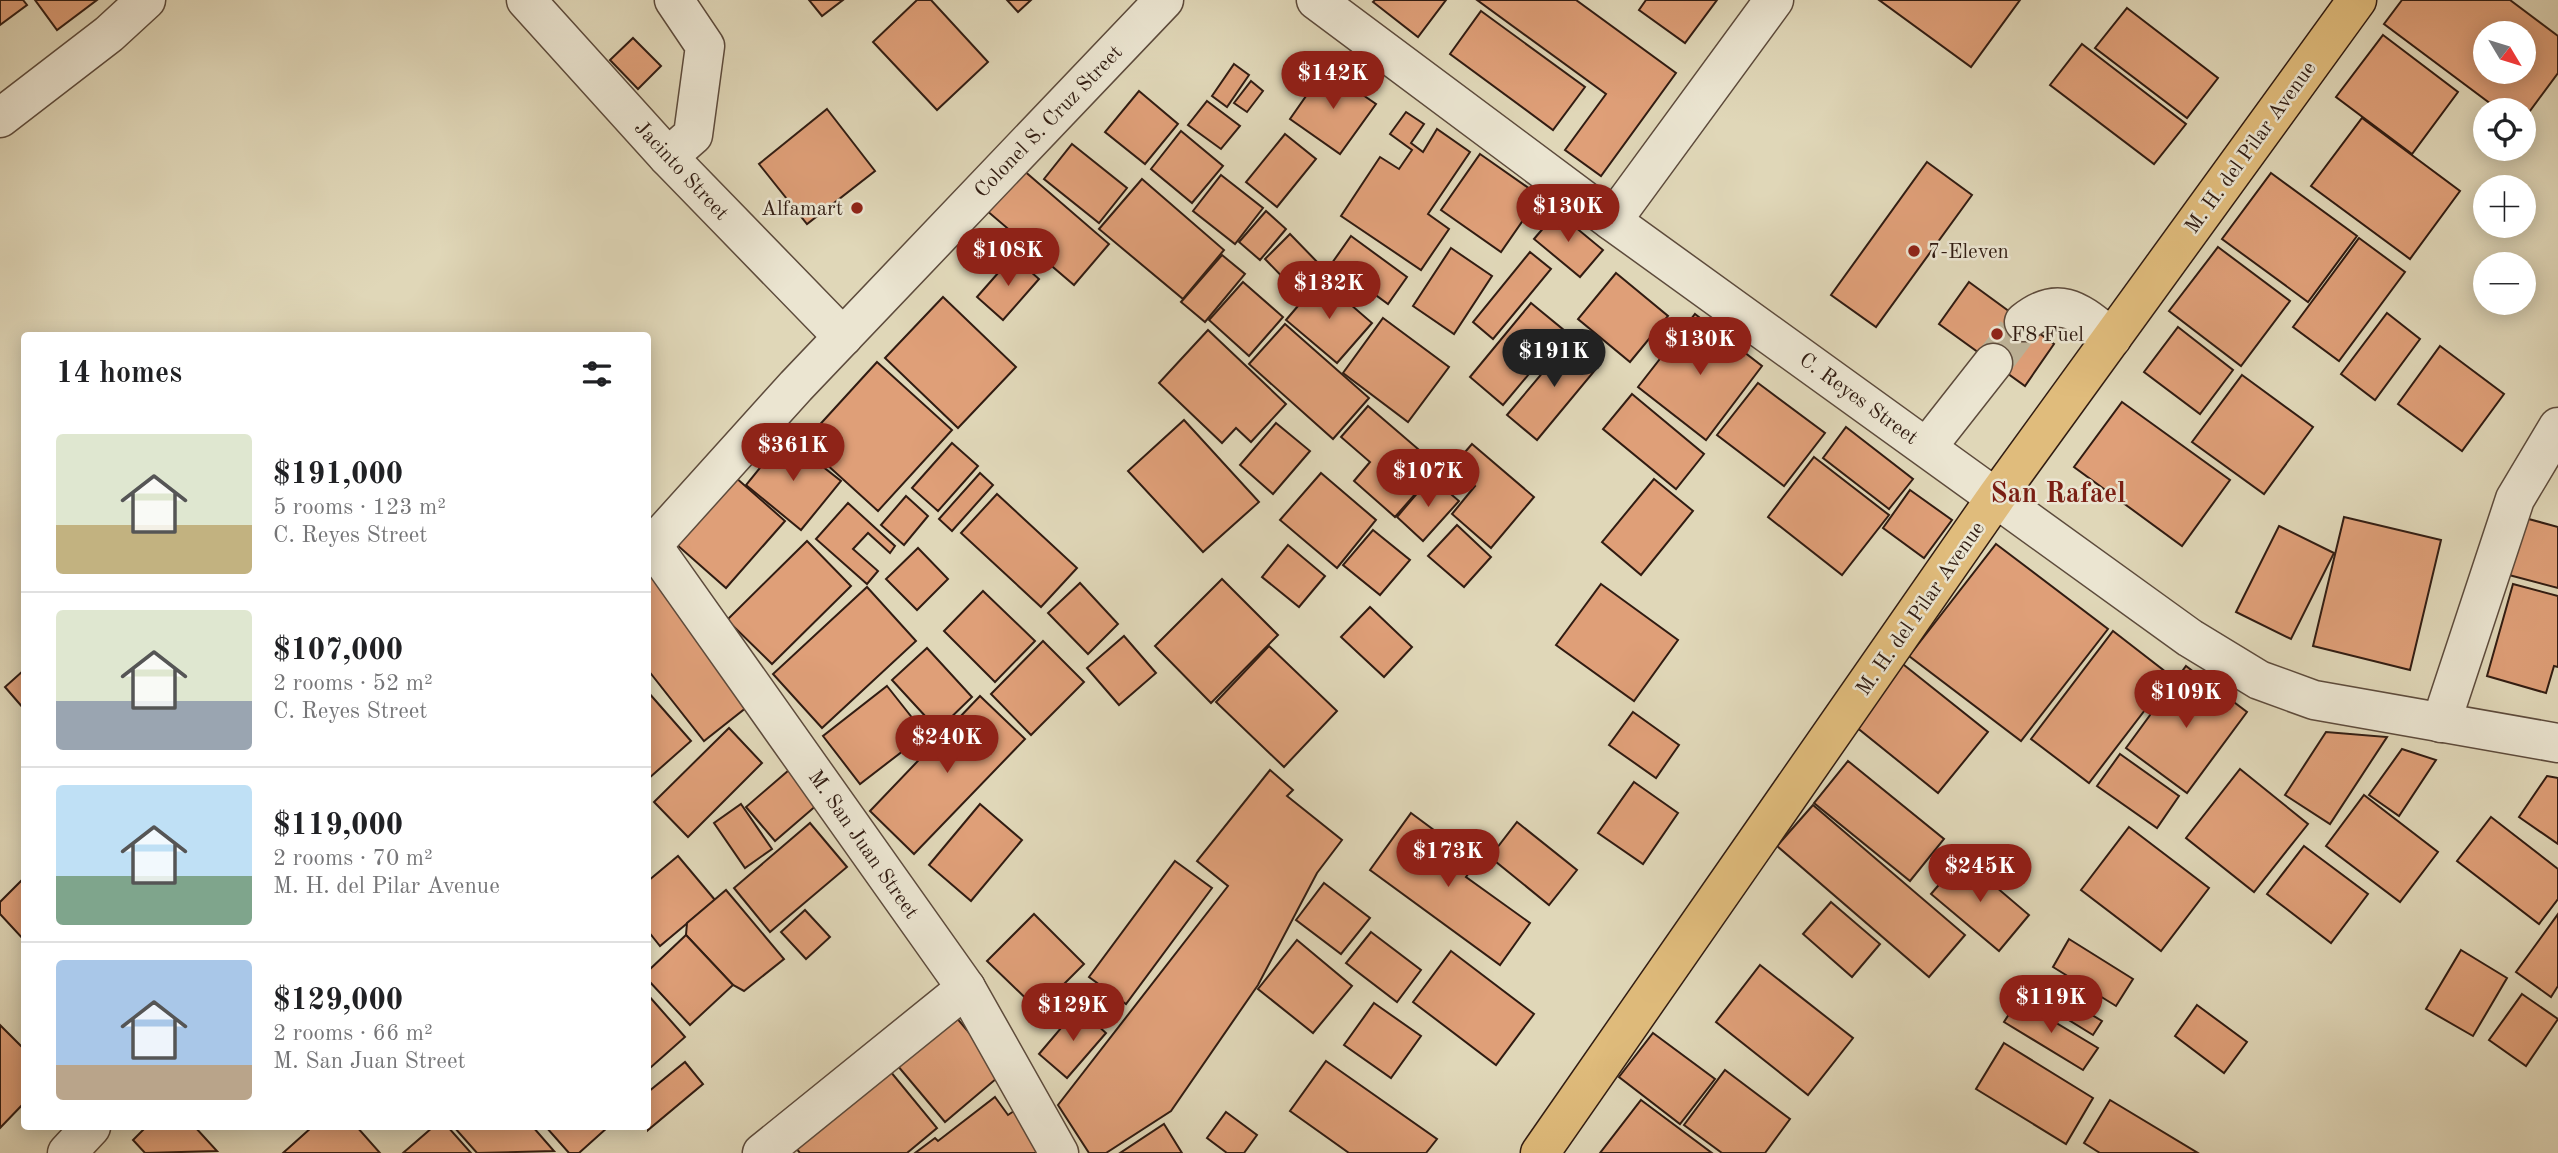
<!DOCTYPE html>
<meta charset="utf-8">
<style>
body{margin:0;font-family:"Old Standard TT",serif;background:#f6f6f6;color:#202124;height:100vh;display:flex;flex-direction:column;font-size:26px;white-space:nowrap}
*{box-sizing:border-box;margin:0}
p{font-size:23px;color:#757577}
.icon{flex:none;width:38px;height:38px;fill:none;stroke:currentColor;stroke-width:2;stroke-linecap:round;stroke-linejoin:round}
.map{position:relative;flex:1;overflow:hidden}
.panel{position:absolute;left:21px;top:332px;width:630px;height:798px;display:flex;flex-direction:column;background:#fff;border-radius:7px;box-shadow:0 4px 18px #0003}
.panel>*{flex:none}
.needle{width:46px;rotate:128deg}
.buttons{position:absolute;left:2473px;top:21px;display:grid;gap:14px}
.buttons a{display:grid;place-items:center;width:63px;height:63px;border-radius:50%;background:#fff;box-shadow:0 4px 18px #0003;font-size:35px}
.price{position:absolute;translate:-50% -60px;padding:0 16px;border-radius:24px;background:#8f2418;color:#fff;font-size:23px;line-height:46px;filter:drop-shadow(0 2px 4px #0008)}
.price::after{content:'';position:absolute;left:50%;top:42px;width:21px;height:16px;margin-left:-10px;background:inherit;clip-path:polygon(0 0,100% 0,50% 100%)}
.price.active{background:#222;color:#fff}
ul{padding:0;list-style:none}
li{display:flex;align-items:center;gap:21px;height:175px;padding:0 35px}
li+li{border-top:2px solid #e0e0e0}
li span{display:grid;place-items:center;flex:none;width:196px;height:140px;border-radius:7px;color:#555}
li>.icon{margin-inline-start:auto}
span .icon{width:84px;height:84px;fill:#fffc;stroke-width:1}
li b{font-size:30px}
h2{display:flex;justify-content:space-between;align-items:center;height:84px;padding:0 35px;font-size:30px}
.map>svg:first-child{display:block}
.building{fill:#df9f78;stroke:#311c12;stroke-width:2;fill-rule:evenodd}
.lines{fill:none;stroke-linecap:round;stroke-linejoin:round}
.minor-tunnel{stroke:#bdb297;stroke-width:38;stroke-dasharray:38 19;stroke-linecap:butt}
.minor-casing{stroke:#5d4b3c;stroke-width:41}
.major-casing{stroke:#311c12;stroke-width:41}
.minor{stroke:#ebe5d1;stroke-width:38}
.major{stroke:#e0bc7c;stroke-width:38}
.poi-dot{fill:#8f2418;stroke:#ebe5d1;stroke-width:2.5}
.labels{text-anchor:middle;stroke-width:5;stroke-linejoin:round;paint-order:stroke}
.street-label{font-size:21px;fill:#311c12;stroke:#ebe5d1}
.poi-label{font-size:21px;fill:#311c12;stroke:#ebe5d1;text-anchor:start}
.district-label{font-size:28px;font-weight:bold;fill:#7a1f14;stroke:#ebe5d1}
</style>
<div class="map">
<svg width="2558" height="1153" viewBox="0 0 2558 1153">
<rect width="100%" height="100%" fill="#e0d7b8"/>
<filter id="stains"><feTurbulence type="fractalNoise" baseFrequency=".00286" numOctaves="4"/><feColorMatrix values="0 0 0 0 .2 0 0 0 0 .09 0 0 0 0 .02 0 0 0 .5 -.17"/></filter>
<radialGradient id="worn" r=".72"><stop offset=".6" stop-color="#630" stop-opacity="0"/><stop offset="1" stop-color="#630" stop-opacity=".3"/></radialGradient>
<g class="building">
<path d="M 0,0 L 23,0 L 27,5 L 0,25 Z"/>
<path d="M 35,0 L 97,0 L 57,30 Z"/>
<path d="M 809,0 L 843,0 L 822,16 Z"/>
<path d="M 917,0 L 931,0 L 988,62 L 937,110 L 873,42 Z"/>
<path d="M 1007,0 L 1031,0 L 1018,12 Z"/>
<path d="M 1375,0 L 1446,0 L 1418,37 L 1373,2 Z"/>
<path d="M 1477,0 L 1576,0 L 1676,73 L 1601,176 L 1565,150 L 1606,94 Z"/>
<path d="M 1646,0 L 1717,0 L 1685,43 L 1639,10 Z"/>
<path d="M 1879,0 L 2020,0 L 1971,67 Z"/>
<path d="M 2402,0 L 2510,0 L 2558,36 L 2558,73 L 2524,119 L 2524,110 L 2499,110 L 2384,24 ZM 2485,33 L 2524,33 L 2524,72 L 2485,72 Z"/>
<path d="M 2127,8 L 2218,78 L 2187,118 L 2095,48 Z"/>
<path d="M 1481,11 L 1585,87 L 1553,130 L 1450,54 Z"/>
<path d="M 2383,35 L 2458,92 L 2412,154 L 2336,97 Z"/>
<path d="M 633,38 L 661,66 L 638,89 L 610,60 Z"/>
<path d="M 2082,44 L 2186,124 L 2154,164 L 2050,85 Z"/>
<path d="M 1234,64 L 1249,75 L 1227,107 L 1212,96 Z"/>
<path d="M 1325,69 L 1376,104 L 1340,154 L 1290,119 Z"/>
<path d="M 1251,81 L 1263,91 L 1247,112 L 1234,103 Z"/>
<path d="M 1139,91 L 1178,124 L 1145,164 L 1105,132 Z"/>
<path d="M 1207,101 L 1240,126 L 1221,149 L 1188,125 Z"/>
<path d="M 827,109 L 875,171 L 807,224 L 759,164 Z"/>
<path d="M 1406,112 L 1424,124 L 1411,143 L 1423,152 L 1437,129 L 1470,152 L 1428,214 L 1449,229 L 1421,270 L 1341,216 L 1380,157 L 1399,169 L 1412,150 L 1390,134 Z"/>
<path d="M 2362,118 L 2460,191 L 2410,259 L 2311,186 Z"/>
<path d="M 1181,131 L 1223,166 L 1192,203 L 1151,169 Z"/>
<path d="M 1285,134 L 1316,159 L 1277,207 L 1246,182 Z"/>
<path d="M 1072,144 L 1127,188 L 1099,223 L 1044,179 Z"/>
<path d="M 1480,154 L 1540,196 L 1501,252 L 1441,210 Z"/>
<path d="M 1927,162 L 1972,195 L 1876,327 L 1831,295 Z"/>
<path d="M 1022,169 L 1109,244 L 1074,285 L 986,210 Z"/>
<path d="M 2271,173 L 2357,236 L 2308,302 L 2222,239 Z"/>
<path d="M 1221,175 L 1263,208 L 1235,244 L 1193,211 Z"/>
<path d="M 1142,179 L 1224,250 L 1183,299 L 1099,229 Z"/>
<path d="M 1266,211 L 1286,229 L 1260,260 L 1239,242 Z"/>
<path d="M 1557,212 L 1603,250 L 1580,277 L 1534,239 Z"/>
<path d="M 1290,234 L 1324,269 L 1299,294 L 1265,259 Z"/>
<path d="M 1351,236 L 1407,277 L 1388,304 L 1332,263 Z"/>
<path d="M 2359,238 L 2405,272 L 2339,361 L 2293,327 Z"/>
<path d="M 2218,247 L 2290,301 L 2241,366 L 2169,311 Z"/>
<path d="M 1451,248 L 1492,276 L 1454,334 L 1413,306 Z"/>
<path d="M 1530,252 L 1551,269 L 1493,339 L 1473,322 Z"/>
<path d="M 1222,255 L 1245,274 L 1205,322 L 1181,302 Z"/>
<path d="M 1013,256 L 1039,279 L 1003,320 L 977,297 Z"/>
<path d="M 1616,273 L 1668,316 L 1630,362 L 1578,319 Z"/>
<path d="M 1321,279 L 1372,323 L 1337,363 L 1286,320 Z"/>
<path d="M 1243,282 L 1283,317 L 1249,356 L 1209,320 Z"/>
<path d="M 1969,282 L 2054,344 L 2025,386 L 1939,324 Z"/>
<path d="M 943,297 L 1016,367 L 958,428 L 885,358 Z"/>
<path d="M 1531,303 L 1565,331 L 1503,405 L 1470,377 Z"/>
<path d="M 2387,313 L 2420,339 L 2375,400 L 2341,374 Z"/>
<path d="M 1695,314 L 1762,366 L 1706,440 L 1638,387 Z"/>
<path d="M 1383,318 L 1449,367 L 1408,422 L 1343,373 Z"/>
<path d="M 1285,324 L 1369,398 L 1333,439 L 1249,364 Z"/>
<path d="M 2178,327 L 2233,370 L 2200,414 L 2144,372 Z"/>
<path d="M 1208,330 L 1286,404 L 1251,442 L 1236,428 L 1222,443 L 1159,383 Z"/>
<path d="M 1571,339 L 1601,363 L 1537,440 L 1507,415 Z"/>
<path d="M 2440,346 L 2504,394 L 2462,451 L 2398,404 Z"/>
<path d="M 877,362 L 952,430 L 878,511 L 803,443 Z"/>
<path d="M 2242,375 L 2313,427 L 2264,494 L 2192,442 Z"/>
<path d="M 1758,383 L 1825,433 L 1784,486 L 1717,435 Z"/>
<path d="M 1632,394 L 1704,454 L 1676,489 L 1603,429 Z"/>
<path d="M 2122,402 L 2230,480 L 2182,546 L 2074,467 Z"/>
<path d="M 1368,406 L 1439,467 L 1395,517 L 1354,481 L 1370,462 L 1341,437 Z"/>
<path d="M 1184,420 L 1259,502 L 1203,552 L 1128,471 Z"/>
<path d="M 1276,423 L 1310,451 L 1273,494 L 1240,465 Z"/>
<path d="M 1846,427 L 1913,479 L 1889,509 L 1823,458 Z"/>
<path d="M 785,437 L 841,481 L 801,530 L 746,485 Z"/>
<path d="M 952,443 L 978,466 L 938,511 L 912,488 Z"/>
<path d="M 1472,444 L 1534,497 L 1491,548 L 1452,514 L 1475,486 L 1453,466 Z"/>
<path d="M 1814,457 L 1889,515 L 1842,575 L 1768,517 Z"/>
<path d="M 726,469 L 785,521 L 726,588 L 668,537 Z"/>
<path d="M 980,473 L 993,485 L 952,531 L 939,519 Z"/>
<path d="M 1321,473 L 1376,520 L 1337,568 L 1280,520 Z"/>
<path d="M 1431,477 L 1459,501 L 1423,541 L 1397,517 Z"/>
<path d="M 1654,479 L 1693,511 L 1641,575 L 1602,542 Z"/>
<path d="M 1910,490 L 1952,520 L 1924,558 L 1883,528 Z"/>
<path d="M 997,494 L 1077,568 L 1041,607 L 961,533 Z"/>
<path d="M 906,496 L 928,516 L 904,545 L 881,525 Z"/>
<path d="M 848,503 L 895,546 L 890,553 L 868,533 L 853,549 L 878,571 L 867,584 L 816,539 Z"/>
<path d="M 2344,517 L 2441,540 L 2410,670 L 2313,646 Z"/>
<path d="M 2525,518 L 2558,527 L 2558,588 L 2509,575 Z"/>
<path d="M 1457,525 L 1491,557 L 1464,587 L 1428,556 Z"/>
<path d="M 2279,526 L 2334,553 L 2291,639 L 2236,612 Z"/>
<path d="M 1373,530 L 1410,560 L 1380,595 L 1343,565 Z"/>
<path d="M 807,541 L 851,586 L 772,664 L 727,620 Z"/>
<path d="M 1996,544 L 2108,629 L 2021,741 L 1909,656 Z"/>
<path d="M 1288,545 L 1325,576 L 1299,607 L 1262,577 Z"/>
<path d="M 918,548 L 948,579 L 917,610 L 886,579 Z"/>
<path d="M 648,571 L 752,703 L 704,741 L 648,670 Z"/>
<path d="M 1222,579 L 1278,635 L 1211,703 L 1155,646 Z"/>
<path d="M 1080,583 L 1118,624 L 1088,654 L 1048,613 Z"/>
<path d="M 1601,584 L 1678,640 L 1634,701 L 1556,645 Z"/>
<path d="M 2513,584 L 2558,596 L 2558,667 L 2554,666 L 2546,693 L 2487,676 Z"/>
<path d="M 867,587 L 916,641 L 822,728 L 773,674 Z"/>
<path d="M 983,591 L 1035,641 L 995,682 L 944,631 Z"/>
<path d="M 1370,607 L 1412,647 L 1384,677 L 1341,637 Z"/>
<path d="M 2113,631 L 2171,676 L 2089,783 L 2031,739 Z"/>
<path d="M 1124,636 L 1156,673 L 1119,705 L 1087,668 Z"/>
<path d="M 1043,641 L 1084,682 L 1031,735 L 991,694 Z"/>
<path d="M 1269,646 L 1337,711 L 1284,767 L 1216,702 Z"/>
<path d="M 927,648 L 972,697 L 938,730 L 892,680 Z"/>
<path d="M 1899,661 L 1988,732 L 1938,793 L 1850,722 Z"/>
<path d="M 2186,666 L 2247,712 L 2187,793 L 2126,748 Z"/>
<path d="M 24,670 L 24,709 L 5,687 Z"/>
<path d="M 887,686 L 925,734 L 860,784 L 823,736 Z"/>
<path d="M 648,692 L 691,741 L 648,779 Z"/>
<path d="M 980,696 L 1025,739 L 914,854 L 870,811 Z"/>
<path d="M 1633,712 L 1679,745 L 1656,778 L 1609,745 Z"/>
<path d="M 729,728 L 762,763 L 688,837 L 654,802 Z"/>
<path d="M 2326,732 L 2387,737 L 2330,824 L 2285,795 Z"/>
<path d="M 2402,749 L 2436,760 L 2399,816 L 2369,795 Z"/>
<path d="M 2120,754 L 2179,796 L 2157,828 L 2097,786 Z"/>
<path d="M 1848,761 L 1944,839 L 1910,881 L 1814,803 Z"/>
<path d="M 796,764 L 825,798 L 775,841 L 746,807 Z"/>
<path d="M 2240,769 L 2308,824 L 2254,892 L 2186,838 Z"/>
<path d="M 1270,770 L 1293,790 L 1287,796 L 1342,840 L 1317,873 L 1258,985 L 1171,1111 L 1106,1153 L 1089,1153 L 1058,1105 L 1228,886 L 1197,861 Z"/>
<path d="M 2547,776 L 2558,778 L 2558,844 L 2519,817 Z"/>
<path d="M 1634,782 L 1678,813 L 1643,864 L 1598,833 Z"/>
<path d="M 2364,795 L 2438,852 L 2400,902 L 2326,846 Z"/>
<path d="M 741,804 L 772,849 L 745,868 L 714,823 Z"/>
<path d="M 980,804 L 1022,840 L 971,901 L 929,865 Z"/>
<path d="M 1813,805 L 1965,935 L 1929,977 L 1777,846 Z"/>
<path d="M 1411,813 L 1477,862 L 1466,877 L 1530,923 L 1500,965 L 1370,870 Z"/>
<path d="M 2491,817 L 2558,869 L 2558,899 L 2539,924 L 2457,861 Z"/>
<path d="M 1517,822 L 1577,870 L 1549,905 L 1490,857 Z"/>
<path d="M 810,823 L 847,867 L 770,932 L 734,888 Z"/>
<path d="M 2129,827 L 2209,888 L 2161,951 L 2081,890 Z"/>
<path d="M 2304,846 L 2368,894 L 2331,943 L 2267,894 Z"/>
<path d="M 678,856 L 715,900 L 660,946 L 648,931 L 648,881 Z"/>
<path d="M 1962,858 L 2029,915 L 1999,951 L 1931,894 Z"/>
<path d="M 1175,861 L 1212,888 L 1126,1004 L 1089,977 Z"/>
<path d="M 24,878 L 24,940 L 0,914 L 0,902 Z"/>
<path d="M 1324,883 L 1370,918 L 1341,954 L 1296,920 Z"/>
<path d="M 726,890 L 784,959 L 744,991 L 733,985 L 686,935 L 687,923 Z"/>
<path d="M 1831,902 L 1880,944 L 1852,977 L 1803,934 Z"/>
<path d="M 805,910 L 830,937 L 806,959 L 781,932 Z"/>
<path d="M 1034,914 L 1084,964 L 1038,1010 L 987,961 Z"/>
<path d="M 2558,914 L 2558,986 L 2551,997 L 2516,972 Z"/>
<path d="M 1371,932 L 1421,970 L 1397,1002 L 1346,963 Z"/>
<path d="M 686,935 L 733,985 L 690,1025 L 648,980 L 648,971 Z"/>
<path d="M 2069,939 L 2133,979 L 2116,1006 L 2053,967 Z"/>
<path d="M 1297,940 L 1352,986 L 1313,1033 L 1258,989 Z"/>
<path d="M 2461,950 L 2507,978 L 2473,1036 L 2426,1009 Z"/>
<path d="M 1451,951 L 1534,1014 L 1496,1065 L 1413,1002 Z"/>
<path d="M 1760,965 L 1853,1038 L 1808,1095 L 1716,1022 Z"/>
<path d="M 2054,992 L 2102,1021 L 2093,1035 L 2046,1006 Z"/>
<path d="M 2522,994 L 2558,1019 L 2526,1066 L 2489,1040 Z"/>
<path d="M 648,995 L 685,1037 L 650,1068 L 648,1065 Z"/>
<path d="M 2018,1000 L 2098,1048 L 2083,1070 L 2004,1022 Z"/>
<path d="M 1374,1003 L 1421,1036 L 1391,1078 L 1344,1045 Z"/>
<path d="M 2197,1005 L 2247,1042 L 2224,1073 L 2175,1036 Z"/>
<path d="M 1078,1008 L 1106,1033 L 1067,1078 L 1039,1054 Z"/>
<path d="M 950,1010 L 1003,1073 L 945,1122 L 892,1059 Z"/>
<path d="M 0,1025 L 24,1049 L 24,1103 L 0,1128 Z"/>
<path d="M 1653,1033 L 1715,1079 L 1680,1124 L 1619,1077 Z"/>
<path d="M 2004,1043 L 2093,1098 L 2066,1144 L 1976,1089 Z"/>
<path d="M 881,1060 L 937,1128 L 907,1153 L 800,1153 L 788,1139 Z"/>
<path d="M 1326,1061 L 1437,1139 L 1426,1153 L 1349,1153 L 1290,1111 Z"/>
<path d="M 685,1062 L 703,1084 L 648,1130 L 648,1092 Z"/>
<path d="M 1725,1070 L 1790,1119 L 1765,1153 L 1722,1153 L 1684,1125 Z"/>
<path d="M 995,1097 L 1008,1115 L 1014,1111 L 1046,1153 L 915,1153 L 935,1138 L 938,1141 Z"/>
<path d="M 1641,1100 L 1712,1153 L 1600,1153 Z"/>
<path d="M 2110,1100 L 2198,1153 L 2100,1153 L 2084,1143 Z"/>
<path d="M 1226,1112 L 1257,1135 L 1244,1153 L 1227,1153 L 1207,1138 Z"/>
<path d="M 1164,1124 L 1182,1153 L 1120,1153 Z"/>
<path d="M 146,1127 L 195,1127 L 217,1151 L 145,1153 L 133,1140 Z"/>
<path d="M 312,1127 L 357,1127 L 380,1153 L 283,1153 Z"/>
<path d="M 433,1127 L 448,1127 L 471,1153 L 403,1153 Z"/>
<path d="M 454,1127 L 533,1127 L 554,1151 L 477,1153 Z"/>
<path d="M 546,1127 L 608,1127 L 579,1153 L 569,1153 Z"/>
</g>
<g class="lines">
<path class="minor-tunnel" d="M 1993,363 L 2024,322"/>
<defs>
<g id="minor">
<path d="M 526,0 L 668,157 L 843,337"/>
<path d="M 1316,0 L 1612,221 L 2190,638 L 2259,680 L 2314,700 L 2558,743"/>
<path d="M 0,118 L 109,34 L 146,0"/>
<path d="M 668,157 L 693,135 L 705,46 L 674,0"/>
<path d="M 1612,221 L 1774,0"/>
<path d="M 2024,322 C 2061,292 2081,314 2112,338"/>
<path d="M 1927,447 L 1993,363"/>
<path d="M 652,545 L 966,988 L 1059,1153"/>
<path d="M 648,550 L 796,386 L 1164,0"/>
<path d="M 2441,723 L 2515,499 L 2558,427"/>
<path d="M 67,1153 L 91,1127"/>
<path d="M 762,1153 L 966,988"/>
</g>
<path id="major" d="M 1540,1153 L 1997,496 L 2357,0"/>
</defs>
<use href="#minor" class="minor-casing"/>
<use href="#major" class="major-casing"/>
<use href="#minor" class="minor"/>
<use href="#major" class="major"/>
</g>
<g class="poi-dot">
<circle cx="857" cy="208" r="7"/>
<circle cx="1914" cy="251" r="7"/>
<circle cx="1997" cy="334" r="7"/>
</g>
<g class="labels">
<g class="street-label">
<text transform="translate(1048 121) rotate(-46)" y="7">Colonel S. Cruz Street</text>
<text transform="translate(2250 147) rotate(-54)" y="7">M. H. del Pilar Avenue</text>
<text transform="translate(682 170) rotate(47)" y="7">Jacinto Street</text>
<text transform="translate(1859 398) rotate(36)" y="7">C. Reyes Street</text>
<text transform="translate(1920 608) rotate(-55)" y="7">M. H. del Pilar Avenue</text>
<text transform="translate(864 844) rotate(55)" y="7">M. San Juan Street</text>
</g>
<g class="poi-label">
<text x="843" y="215" text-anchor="end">Alfamart</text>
<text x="1928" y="258">7-Eleven</text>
<text x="2011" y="341">F8 Fuel</text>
</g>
<g class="district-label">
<text x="2058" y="502">San Rafael</text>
</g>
</g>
<rect width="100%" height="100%" filter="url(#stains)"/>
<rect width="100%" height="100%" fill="url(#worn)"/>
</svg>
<div class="buttons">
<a><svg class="needle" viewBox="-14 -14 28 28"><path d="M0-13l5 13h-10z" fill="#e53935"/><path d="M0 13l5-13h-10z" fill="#757577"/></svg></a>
<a><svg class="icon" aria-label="locate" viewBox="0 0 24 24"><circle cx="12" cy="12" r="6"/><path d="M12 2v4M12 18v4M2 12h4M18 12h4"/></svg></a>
<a>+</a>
<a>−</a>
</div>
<b class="price" style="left:1333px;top:111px">$142K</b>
<b class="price" style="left:1568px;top:244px">$130K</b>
<b class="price" style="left:1008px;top:288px">$108K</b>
<b class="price" style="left:1329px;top:321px">$132K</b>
<b class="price" style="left:1700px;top:377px">$130K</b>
<b class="price active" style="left:1554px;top:389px">$191K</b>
<b class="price" style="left:793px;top:483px">$361K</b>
<b class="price" style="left:1428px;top:509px">$107K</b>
<b class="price" style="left:2186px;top:730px">$109K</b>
<b class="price" style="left:947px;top:775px">$240K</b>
<b class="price" style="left:1448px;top:889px">$173K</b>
<b class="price" style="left:1980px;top:904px">$245K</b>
<b class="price" style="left:2051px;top:1035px">$119K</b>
<b class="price" style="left:1073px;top:1043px">$129K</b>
<section class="panel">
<h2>14 homes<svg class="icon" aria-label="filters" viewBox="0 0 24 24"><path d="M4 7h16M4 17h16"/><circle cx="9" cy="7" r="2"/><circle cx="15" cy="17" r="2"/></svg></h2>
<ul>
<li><span style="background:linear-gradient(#dfe7d0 65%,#c2b280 0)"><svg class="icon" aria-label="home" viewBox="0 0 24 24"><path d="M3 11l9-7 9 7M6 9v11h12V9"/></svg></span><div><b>$191,000</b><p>5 rooms · 123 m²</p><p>C. Reyes Street</p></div></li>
<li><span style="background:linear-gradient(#dfe7d0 65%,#9aa5b1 0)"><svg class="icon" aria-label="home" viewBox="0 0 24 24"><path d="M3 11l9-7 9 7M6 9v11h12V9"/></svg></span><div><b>$107,000</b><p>2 rooms · 52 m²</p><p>C. Reyes Street</p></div></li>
<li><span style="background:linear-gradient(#bfe0f5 65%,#7fa58c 0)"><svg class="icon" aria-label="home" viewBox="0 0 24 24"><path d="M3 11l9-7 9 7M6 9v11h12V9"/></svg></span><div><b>$119,000</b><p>2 rooms · 70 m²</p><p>M. H. del Pilar Avenue</p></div></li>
<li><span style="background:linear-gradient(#a9c7e8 75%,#b9a48a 0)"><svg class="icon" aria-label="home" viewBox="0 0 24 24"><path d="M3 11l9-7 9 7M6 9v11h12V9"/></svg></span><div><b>$129,000</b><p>2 rooms · 66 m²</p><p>M. San Juan Street</p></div></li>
</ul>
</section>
</div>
